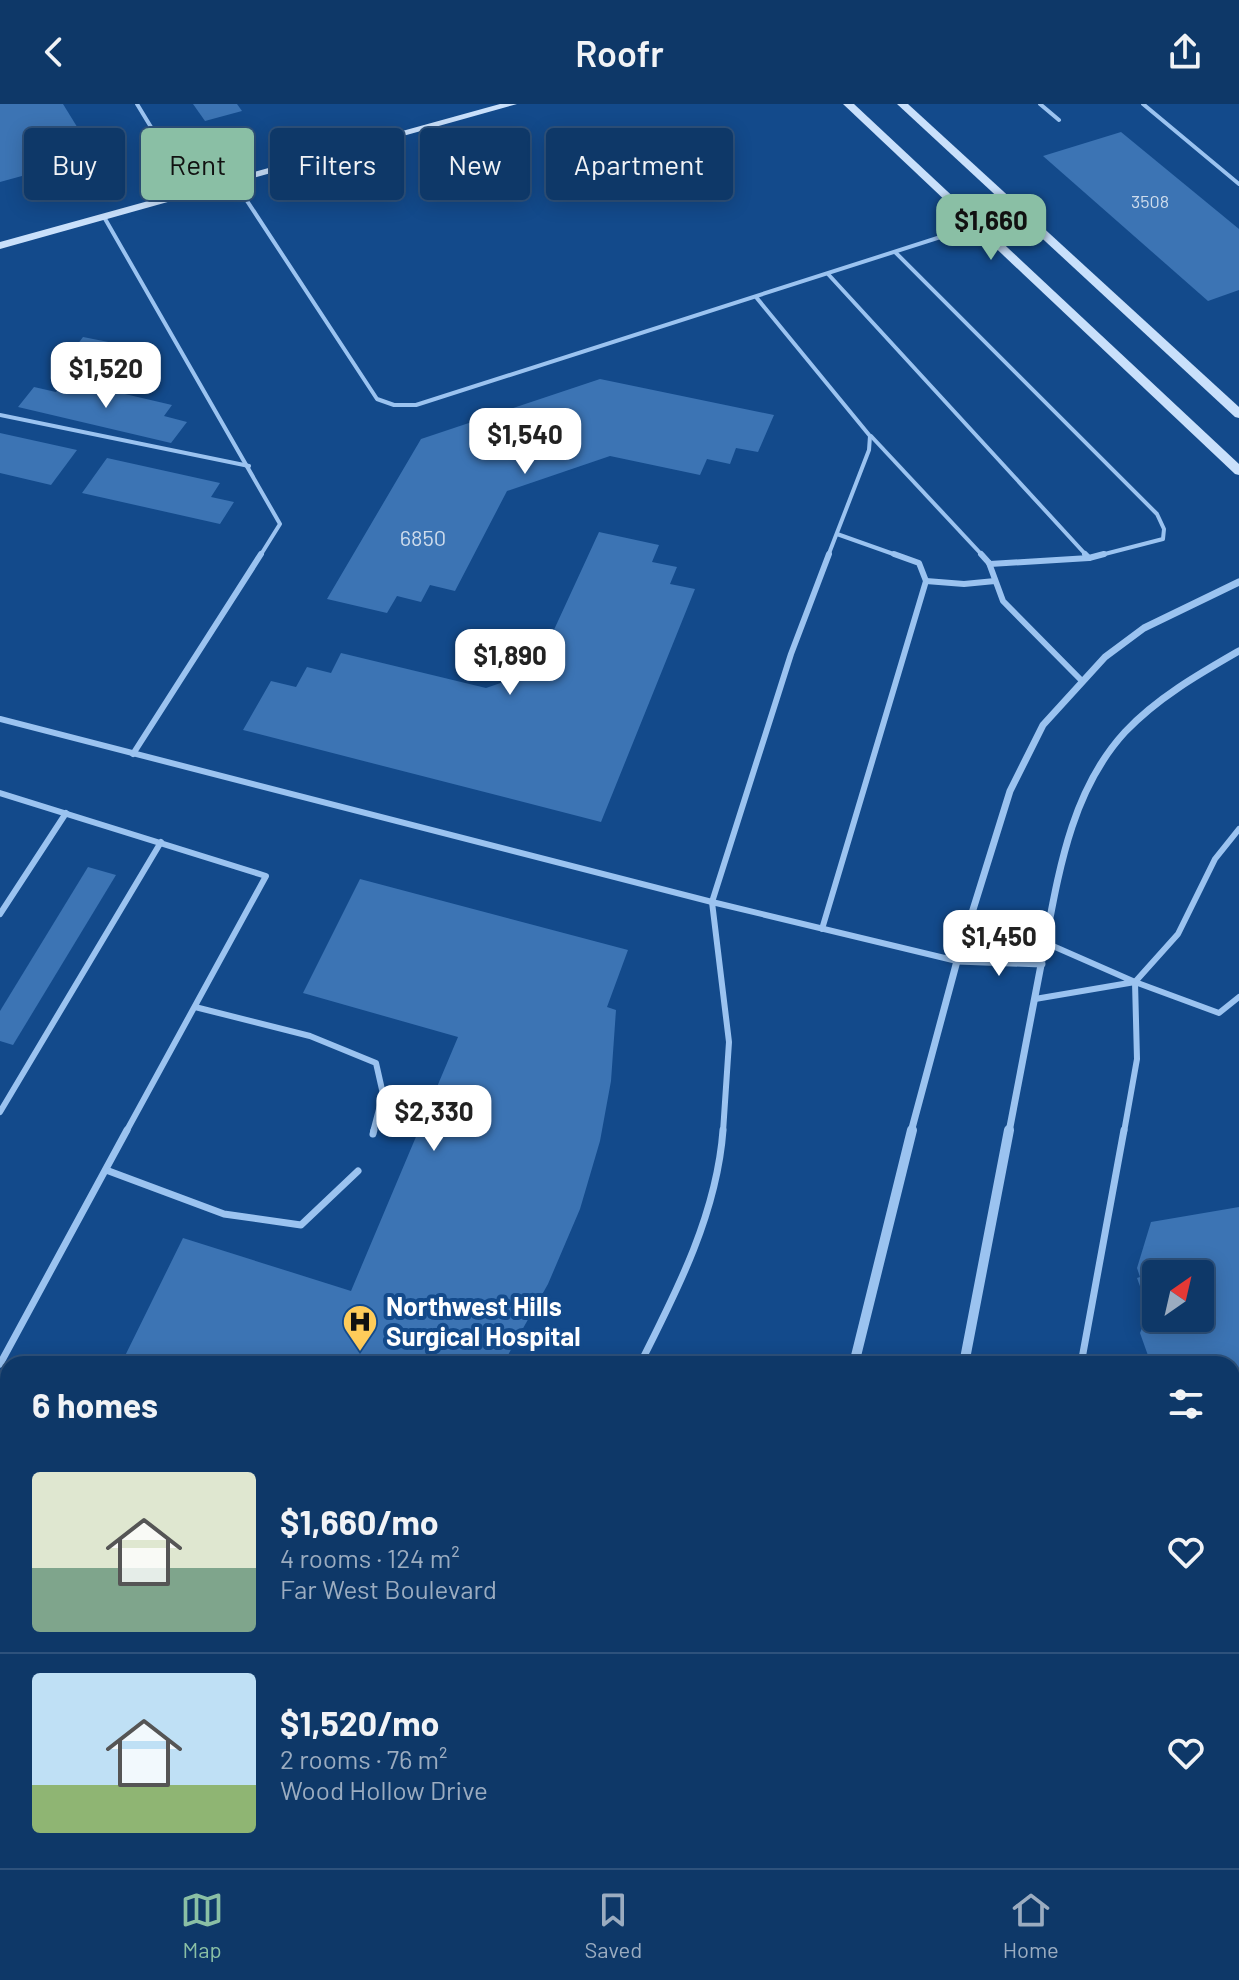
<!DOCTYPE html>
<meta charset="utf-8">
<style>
body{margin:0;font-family:Barlow,sans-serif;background:#1c4371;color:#f1f3f6;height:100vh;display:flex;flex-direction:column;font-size:30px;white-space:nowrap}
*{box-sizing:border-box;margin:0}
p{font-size:26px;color:#9bacc0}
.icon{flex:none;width:44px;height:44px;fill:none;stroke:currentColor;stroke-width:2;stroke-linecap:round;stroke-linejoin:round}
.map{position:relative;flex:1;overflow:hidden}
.drawer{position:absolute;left:0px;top:1252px;width:1240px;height:512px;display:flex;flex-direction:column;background:#0e3868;border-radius:24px 24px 0 0;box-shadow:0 4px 20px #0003,0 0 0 2px #2e527c}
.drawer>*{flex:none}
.hud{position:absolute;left:24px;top:24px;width:800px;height:72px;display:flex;gap:16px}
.needle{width:52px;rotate:34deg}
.controls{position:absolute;left:1142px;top:1156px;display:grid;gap:16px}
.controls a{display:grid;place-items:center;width:72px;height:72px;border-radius:8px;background:#0e3868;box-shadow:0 4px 20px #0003,0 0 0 2px #2e527c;font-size:40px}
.price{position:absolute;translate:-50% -68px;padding:0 18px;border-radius:16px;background:#fff;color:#222;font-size:26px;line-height:52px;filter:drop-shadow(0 2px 4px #0008)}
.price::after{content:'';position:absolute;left:50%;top:48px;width:24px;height:18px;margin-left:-12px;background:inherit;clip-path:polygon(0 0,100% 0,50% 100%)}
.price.selected{background:#8abfa5;color:#111}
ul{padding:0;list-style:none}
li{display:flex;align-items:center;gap:24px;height:200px;padding:0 32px}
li+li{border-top:2px solid #2e527c}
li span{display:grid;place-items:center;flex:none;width:224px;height:160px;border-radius:8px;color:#555}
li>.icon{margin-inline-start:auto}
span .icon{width:96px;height:96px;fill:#fffc;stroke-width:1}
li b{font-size:34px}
h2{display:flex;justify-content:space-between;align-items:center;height:96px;padding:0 32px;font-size:34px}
.pill{padding:0 28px;border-radius:8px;background:#0e3868;box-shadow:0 4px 20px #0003,0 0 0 2px #2e527c;font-size:28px;line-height:72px}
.pill.selected{background:#8abfa5;color:#111}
header{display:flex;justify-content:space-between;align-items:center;height:104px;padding:0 32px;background:#0e3868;font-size:36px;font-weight:600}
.menu{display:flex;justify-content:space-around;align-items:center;height:112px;border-top:2px solid #2e527c;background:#0e3868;font-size:22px;color:#9bacc0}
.menu a{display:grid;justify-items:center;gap:4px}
.menu .selected{color:#8abfa5}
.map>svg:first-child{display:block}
.building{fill:#3c74b4;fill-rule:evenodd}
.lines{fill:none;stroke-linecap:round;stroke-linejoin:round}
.lane-far2{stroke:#9bc3f0;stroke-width:4}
.lane-far1{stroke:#9bc3f0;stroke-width:6}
.lane{stroke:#9bc3f0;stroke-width:7}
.street-far1{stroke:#9bc3f0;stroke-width:7}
.street{stroke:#9bc3f0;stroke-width:10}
.secondary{fill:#c9e0fb;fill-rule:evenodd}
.labels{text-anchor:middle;stroke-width:8;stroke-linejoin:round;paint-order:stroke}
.far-number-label{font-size:18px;fill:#cedcec}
.number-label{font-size:22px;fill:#cedcec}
.poi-label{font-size:26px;font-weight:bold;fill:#fff;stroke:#134a8b;text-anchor:start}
</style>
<header><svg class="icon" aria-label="back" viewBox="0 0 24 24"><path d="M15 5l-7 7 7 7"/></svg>Roofr<svg class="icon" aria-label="share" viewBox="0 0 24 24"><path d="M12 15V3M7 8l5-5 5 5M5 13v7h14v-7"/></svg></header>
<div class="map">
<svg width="1239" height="1764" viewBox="0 0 1239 1764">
<rect width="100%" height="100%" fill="#134a8b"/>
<g class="building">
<path d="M 0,0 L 63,0 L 95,52 L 0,78 Z"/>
<path d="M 193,0 L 237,0 L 242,7 L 205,17 Z"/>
<path d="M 1121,28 L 1239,125 L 1239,186 L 1208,197 L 1043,52 Z"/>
<path d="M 83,233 L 149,246 L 137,262 L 71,249 Z"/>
<path d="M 600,275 L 774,311 L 758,348 L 736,344 L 730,360 L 707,355 L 700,371 L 610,352 L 507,387 L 455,487 L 430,481 L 421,498 L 397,492 L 387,509 L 327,495 L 421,335 Z"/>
<path d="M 65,276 L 172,301 L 164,312 L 187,318 L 171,339 L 18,303 L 34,283 L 56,288 Z"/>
<path d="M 0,329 L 77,346 L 51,381 L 0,369 Z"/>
<path d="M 107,354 L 220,379 L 211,393 L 234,398 L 220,420 L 82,389 Z"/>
<path d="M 599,428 L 659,441 L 652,458 L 677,463 L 670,480 L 695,485 L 601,718 L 243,626 L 271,577 L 296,583 L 307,563 L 331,569 L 341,549 L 486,584 L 535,567 Z"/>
<path d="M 88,763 L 116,771 L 13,941 L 0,937 L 0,907 Z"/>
<path d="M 360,775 L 628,846 L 607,903 L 616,906 L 611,977 L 600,1037 L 580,1105 L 548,1180 L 503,1260 L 121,1260 L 183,1134 L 351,1187 L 458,933 L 303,889 Z"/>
<path d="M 1239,1103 L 1239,1539 L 1232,1540 L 1232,1260 L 1151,1260 L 1140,1229 L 1149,1207 L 1137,1174 L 1140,1173 L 1137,1164 L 1151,1118 ZM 1156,1170 L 1200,1170 L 1200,1214 L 1156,1214 Z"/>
</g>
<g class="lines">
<g class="lane-far2">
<path d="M 137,0 L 191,89"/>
<path d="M 1040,0 L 1059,16"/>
<path d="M 1143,0 L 1239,80"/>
<path d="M 234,77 L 377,295 L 394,301 L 416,301 L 978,121 L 1022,110"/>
<path d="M 104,113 L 280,420 L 260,452"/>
<path d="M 895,148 L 1157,410 L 1164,425 L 1163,435 L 1097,452"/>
<path d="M 828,170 L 1087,452"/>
<path d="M 756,193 L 870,332 L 869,346 L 828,452"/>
<path d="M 0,311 L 249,362"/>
<path d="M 871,332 L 983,452"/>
<path d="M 837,430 L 899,452"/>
</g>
<g class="lane-far1">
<path d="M 981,450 L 990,460 L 1089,454 L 1085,450"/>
<path d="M 1089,454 L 1104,450"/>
<path d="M 989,459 L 1003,497 L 1082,577"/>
<path d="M 926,477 L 964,480 L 995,477"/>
<path d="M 0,615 L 712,798 L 957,857"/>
<path d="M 133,650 L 261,450"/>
<path d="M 0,689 L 266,772 L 126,1028"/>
<path d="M 0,810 L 66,709"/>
<path d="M 822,825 L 926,477 L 919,459 L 894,450"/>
<path d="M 1135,878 L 1219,909 L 1239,893"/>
<path d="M 1035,895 L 1135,878 L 1046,839"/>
<path d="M 195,903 L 310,932 L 376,959 L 383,990 L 373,1028"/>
<path d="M 0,1008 L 161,738"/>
<path d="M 723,1028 L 729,938 L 712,798 L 791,550 L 829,450"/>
<path d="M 1124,1028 L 1137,955 L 1135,878 L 1178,830 L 1215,755 L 1239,725"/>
</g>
<g class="lane">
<path d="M 373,1030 L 374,1026"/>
<path d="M 106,1066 L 224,1110 L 301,1121 L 358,1067"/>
<path d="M 0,1260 L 127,1026"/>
<path d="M 640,1260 C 677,1187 717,1109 723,1026"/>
<path d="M 1081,1260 L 1124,1026"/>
<path d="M 0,1418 L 8,1421"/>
<path d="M 1232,1592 L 1239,1590"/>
<path d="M 741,1764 L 742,1756"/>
</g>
<g class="street-far1">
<path d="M 957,857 L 1042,860"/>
<path d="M 911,1028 L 957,857 L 1010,687 L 1043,621 L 1105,553 L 1144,524 L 1239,478"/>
<path d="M 1009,1028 C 1020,972 1030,917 1041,861 C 1057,781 1067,691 1125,628 C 1157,594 1199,570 1239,547"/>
</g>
<g class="street">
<path d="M 854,1260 L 912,1026"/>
<path d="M 964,1260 L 1009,1026"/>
<path d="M 853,1756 L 861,1764"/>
<path d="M 1080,1756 L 1102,1764"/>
</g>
<g class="secondary">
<path d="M 500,0 L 517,0 L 0,145 L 0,138 Z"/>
<path d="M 843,0 L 854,0 L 1239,360 L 1239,371 L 1235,370 Z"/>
<path d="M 897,0 L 908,0 L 1239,303 L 1239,314 L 1235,313 Z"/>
</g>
</g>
<defs>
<symbol id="hospital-pin" viewBox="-11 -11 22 30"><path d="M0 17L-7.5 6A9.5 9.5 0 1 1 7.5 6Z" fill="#ffcc5a" stroke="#134a8b"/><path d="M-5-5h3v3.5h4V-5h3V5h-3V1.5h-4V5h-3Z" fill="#111"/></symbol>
</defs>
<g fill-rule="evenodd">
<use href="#hospital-pin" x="340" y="1198" width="40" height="54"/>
</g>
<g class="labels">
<g class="far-number-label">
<text x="1150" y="104">3508</text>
</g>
<g class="number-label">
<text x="423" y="442">6850</text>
</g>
<g class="poi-label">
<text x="386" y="1212">Northwest Hills<tspan x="386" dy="30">Surgical Hospital</tspan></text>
</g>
</g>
</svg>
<div class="controls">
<a><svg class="needle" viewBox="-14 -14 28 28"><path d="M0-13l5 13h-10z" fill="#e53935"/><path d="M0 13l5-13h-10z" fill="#9bacc0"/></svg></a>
</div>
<b class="price selected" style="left:991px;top:158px">$1,660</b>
<b class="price" style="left:106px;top:306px">$1,520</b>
<b class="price" style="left:525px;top:372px">$1,540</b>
<b class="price" style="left:510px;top:593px">$1,890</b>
<b class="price" style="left:999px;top:874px">$1,450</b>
<b class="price" style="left:434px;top:1049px">$2,330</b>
<div class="hud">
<a class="pill">Buy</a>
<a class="pill selected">Rent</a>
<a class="pill">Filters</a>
<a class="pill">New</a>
<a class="pill">Apartment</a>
</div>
<section class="drawer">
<h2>6 homes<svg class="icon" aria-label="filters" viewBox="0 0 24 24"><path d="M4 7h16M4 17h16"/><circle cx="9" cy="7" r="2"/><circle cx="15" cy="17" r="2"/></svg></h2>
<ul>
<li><span style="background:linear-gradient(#dfe7d0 60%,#7fa58c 0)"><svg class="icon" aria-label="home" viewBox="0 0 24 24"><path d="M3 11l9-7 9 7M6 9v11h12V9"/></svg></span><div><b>$1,660/mo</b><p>4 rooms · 124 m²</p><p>Far West Boulevard</p></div><svg class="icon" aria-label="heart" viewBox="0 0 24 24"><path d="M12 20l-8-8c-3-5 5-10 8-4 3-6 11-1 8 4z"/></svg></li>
<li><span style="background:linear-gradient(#bfe0f5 70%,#8fb573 0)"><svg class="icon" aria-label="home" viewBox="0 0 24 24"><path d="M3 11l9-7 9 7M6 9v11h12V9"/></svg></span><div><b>$1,520/mo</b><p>2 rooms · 76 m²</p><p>Wood Hollow Drive</p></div><svg class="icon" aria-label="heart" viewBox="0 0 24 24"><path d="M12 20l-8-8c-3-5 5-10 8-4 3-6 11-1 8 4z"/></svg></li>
</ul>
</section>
</div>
<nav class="menu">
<a class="selected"><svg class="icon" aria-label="map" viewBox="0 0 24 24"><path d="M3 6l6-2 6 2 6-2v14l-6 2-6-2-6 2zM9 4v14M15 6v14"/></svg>Map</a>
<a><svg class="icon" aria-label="saved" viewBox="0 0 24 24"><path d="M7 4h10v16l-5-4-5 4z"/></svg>Saved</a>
<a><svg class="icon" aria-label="home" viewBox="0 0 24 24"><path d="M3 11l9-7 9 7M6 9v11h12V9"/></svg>Home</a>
</nav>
